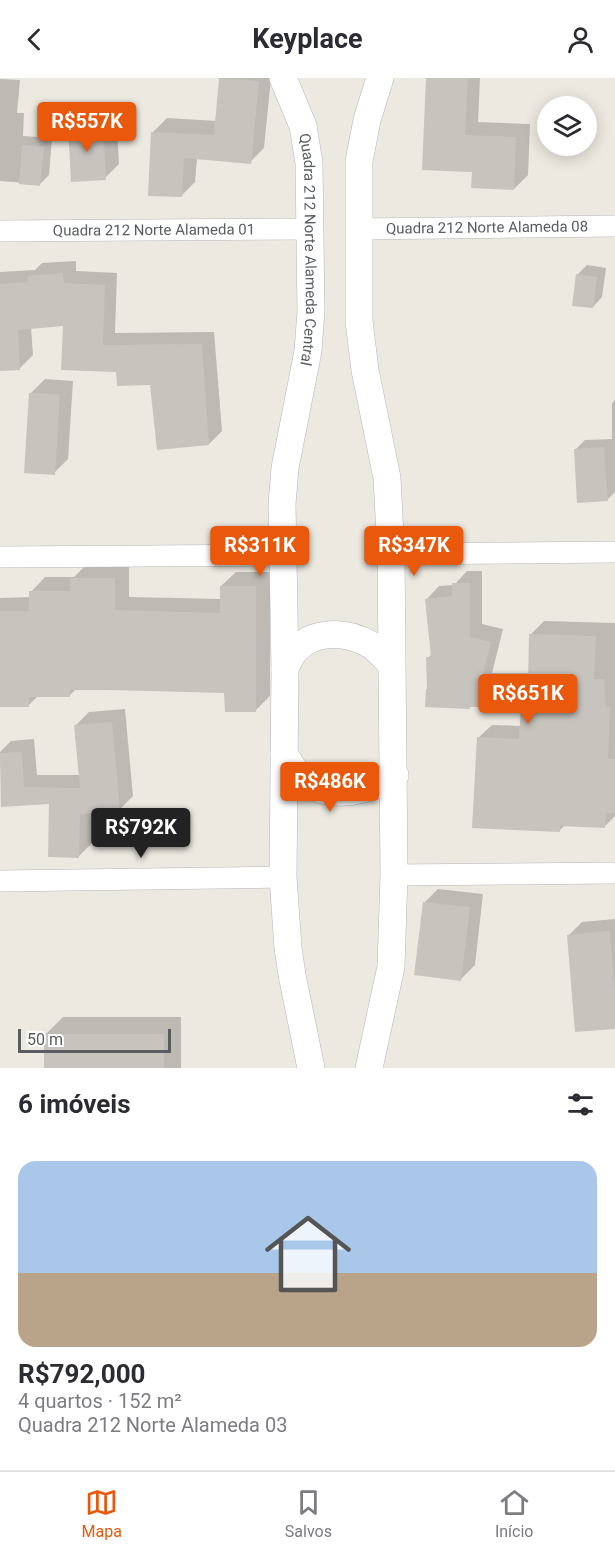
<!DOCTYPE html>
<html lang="pt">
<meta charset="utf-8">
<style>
body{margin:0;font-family:Roboto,sans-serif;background:#f7f7f7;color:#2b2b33;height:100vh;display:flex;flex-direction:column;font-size:22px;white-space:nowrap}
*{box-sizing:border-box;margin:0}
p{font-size:20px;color:#7c7c81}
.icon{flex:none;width:33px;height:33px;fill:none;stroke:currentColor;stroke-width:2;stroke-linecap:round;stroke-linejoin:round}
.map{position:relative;height:990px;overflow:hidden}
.drawer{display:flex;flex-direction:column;background:#fff;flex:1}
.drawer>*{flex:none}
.tools{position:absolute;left:537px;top:18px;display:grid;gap:12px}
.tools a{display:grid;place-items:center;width:60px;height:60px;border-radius:50%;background:#fff;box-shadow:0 3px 15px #0003;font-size:30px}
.scale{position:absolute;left:18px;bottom:15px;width:153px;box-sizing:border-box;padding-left:6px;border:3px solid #595d62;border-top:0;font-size:16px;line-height:21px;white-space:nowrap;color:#595d62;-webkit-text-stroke:4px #fff;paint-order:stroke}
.price{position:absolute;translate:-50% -51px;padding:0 14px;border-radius:6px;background:#ea580c;color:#fff;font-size:20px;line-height:39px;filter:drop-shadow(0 2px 3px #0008)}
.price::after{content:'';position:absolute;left:50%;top:36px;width:18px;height:14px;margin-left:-9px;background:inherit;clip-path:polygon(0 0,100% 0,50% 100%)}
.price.on{background:#222;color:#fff}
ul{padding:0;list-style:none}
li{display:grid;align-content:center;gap:12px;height:318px;padding:0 18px}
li+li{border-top:2px solid #e1e1e2}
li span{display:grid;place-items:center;height:186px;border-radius:18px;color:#555}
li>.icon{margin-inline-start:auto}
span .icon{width:108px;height:108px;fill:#fffc;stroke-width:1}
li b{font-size:26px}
h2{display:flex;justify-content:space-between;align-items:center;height:72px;padding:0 18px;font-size:26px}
header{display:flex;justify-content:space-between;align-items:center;height:78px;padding:0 18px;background:#fff;font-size:27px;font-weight:700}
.tabs{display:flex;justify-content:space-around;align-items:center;height:84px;border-top:2px solid #e1e1e2;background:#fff;font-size:16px;color:#7c7c81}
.tabs a{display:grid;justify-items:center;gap:3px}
.tabs .on{color:#ea580c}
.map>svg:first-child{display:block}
.shadow{fill:#0003}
.building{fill:#c7c4be}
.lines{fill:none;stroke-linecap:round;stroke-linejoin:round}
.minor-casing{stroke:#b3b7bb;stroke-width:22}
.tertiary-casing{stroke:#b3b7bb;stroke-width:28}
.minor{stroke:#fff;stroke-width:21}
.tertiary{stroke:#fff;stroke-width:27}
.labels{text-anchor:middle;stroke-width:4.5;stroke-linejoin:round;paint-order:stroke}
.street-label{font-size:15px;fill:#595d62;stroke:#fff}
</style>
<header><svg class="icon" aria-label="back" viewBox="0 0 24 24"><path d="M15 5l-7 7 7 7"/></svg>Keyplace<svg class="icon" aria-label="person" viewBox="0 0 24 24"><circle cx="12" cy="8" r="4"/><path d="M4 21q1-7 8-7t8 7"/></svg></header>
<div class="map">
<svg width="615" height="990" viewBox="0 0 615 990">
<rect width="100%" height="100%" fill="#ece9e0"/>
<g class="shadow">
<path d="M 221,0 L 271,0 L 264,70 L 250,84 L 197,80 L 195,104 L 181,118 L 153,54 L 167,40 L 217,43 Z"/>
<path d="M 428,0 L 480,0 L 478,44 L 530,46 L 528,97 L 514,111 L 473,93 Z"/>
<path d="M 0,1 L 20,2 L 17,35 L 24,35 L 23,58 L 52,60 L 49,97 L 40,106 L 0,103 Z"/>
<path d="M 116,33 L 119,86 L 105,100 L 69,48 L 83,34 Z"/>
<path d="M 76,183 L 76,193 L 117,195 L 115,255 L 214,254 L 222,353 L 209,366 L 152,305 L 118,292 L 64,247 L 31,249 L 33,277 L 20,290 L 0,291 L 0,194 L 35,192 L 42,185 Z"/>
<path d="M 587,187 L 606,190 L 602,219 L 593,229 L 577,197 Z"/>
<path d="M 45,301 L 73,303 L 68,381 L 54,395 L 31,315 Z"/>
<path d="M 615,322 L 615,414 L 607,422 L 575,372 L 585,362 L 612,361 L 612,325 Z"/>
<path d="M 86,487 L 129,487 L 129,519 L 221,521 L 221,508 L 236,494 L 270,494 L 270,618 L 255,633 L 225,613 L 76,611 L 70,617 L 39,617 L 29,627 L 0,627 L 0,520 L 31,519 L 31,514 L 45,499 L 74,499 Z"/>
<path d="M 467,493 L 482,493 L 482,546 L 503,551 L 492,595 L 529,595 L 530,557 L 544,543 L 615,545 L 615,738 L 604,749 L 565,747 L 559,753 L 478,660 L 492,647 L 521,648 L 522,627 L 427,611 L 428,580 L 432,576 L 426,522 L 439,508 L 454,507 Z"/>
<path d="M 125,631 L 133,718 L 120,731 L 92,733 L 92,765 L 79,778 L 50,724 L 2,727 L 0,674 L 11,663 L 34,661 L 37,697 L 80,697 L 76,647 L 89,634 Z"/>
<path d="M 438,811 L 483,816 L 475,887 L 461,901 L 424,825 Z"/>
<path d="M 615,841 L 615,950 L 568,858 L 582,844 Z"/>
<path d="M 63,939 L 181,939 L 181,990 L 45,990 L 45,957 Z"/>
</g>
<g class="building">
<path d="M 219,0 L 259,3 L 251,86 L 184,80 L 182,119 L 148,118 L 151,54 L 214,57 Z"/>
<path d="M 426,0 L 468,0 L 465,57 L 516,59 L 514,112 L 471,110 L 472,94 L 422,92 Z"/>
<path d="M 103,46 L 106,102 L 71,104 L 68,48 Z"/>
<path d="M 22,67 L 44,69 L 40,108 L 19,106 Z"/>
<path d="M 63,195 L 64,205 L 105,207 L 103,267 L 202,266 L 209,367 L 157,372 L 150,307 L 117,308 L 116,294 L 61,292 L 63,248 L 18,252 L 20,292 L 0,293 L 0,206 L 28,204 L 27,198 Z"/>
<path d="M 576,196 L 597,199 L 593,230 L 572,228 Z"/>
<path d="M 29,315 L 60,316 L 55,397 L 24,395 Z"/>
<path d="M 604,369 L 608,423 L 577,425 L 574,371 Z"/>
<path d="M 70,500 L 115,500 L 115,532 L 220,535 L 220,508 L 256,508 L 256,634 L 225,634 L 224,615 L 109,612 L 70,612 L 70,619 L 29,619 L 29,629 L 0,629 L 0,533 L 29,533 L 29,513 L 70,513 Z"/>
<path d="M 452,505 L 470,505 L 470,559 L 491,564 L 480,608 L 519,608 L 518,605 L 528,604 L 529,556 L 596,558 L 594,601 L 604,601 L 606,629 L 610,629 L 608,681 L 615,681 L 615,735 L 606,735 L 605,750 L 560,748 L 560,754 L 472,750 L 477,659 L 519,661 L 521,629 L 470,629 L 470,631 L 425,629 L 426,611 L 427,611 L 426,579 L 431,579 L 425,521 L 452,518 Z"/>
<path d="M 112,644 L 120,732 L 80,736 L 79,780 L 48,779 L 49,726 L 1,729 L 0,675 L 22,674 L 24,709 L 80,710 L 74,647 Z"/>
<path d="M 423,824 L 470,829 L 461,903 L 414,897 Z"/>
<path d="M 610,853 L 615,914 L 615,951 L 575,954 L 567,857 Z"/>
<rect x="44" y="956" width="120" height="34"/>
</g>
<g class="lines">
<defs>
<g id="minor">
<path id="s1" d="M 358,151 L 615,148"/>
<path id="s2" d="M 0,153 L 310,151"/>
<path d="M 391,476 L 615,474"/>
<path d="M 0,479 L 282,477"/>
<path d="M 394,797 L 615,795"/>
<path d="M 0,803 L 283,799"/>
</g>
<g id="tertiary">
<path id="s3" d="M 283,0 L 303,48 L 309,85 L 311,233 L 308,273 L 285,390 L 282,426 L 285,591 L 283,799 L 288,870 L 292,897 L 311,990"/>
<path d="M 285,591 C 287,586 290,579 294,574 C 313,551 347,553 371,567 C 378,572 385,580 391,586"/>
<path d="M 284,676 C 290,685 296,696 305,703 C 331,723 370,713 395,697"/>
<path d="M 369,990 L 391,889 L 394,797 L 391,476 L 387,400 L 365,292 L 359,243 L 359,83 L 367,42 L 380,0"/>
</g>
</defs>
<use href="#minor" class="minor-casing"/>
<use href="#tertiary" class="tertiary-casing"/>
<use href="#minor" class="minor"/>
<use href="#tertiary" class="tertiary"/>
</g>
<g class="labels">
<g class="street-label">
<text dy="5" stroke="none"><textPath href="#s1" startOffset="129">Quadra 212 Norte Alameda 08</textPath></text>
<text dy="5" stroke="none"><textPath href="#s2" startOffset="154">Quadra 212 Norte Alameda 01</textPath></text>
<text dy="5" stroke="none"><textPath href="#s3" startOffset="176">Quadra 212 Norte Alameda Central</textPath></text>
</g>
</g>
</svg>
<div class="tools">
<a><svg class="icon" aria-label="layers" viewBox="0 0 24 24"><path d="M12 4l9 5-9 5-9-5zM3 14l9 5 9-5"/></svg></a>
</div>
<div class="scale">50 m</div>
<b class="price" style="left:87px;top:75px">R$557K</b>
<b class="price" style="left:260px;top:499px">R$311K</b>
<b class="price" style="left:414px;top:499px">R$347K</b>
<b class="price" style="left:528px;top:647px">R$651K</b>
<b class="price" style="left:330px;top:735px">R$486K</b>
<b class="price on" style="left:141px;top:781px">R$792K</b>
</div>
<section class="drawer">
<h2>6 imóveis<svg class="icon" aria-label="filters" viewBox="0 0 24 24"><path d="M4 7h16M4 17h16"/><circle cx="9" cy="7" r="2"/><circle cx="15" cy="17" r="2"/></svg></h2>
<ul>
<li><span style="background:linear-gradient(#a9c7e8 60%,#b9a48a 0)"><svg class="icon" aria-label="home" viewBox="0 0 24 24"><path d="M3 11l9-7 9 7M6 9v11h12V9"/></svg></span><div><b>R$792,000</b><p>4 quartos · 152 m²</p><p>Quadra 212 Norte Alameda 03</p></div></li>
</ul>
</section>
<nav class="tabs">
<a class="on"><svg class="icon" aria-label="map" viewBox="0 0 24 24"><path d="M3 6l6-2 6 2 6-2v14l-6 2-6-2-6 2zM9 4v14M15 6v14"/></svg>Mapa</a>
<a><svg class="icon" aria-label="saved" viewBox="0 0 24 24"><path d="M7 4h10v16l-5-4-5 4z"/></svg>Salvos</a>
<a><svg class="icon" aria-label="home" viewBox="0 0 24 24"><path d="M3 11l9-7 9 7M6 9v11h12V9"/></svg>Início</a>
</nav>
